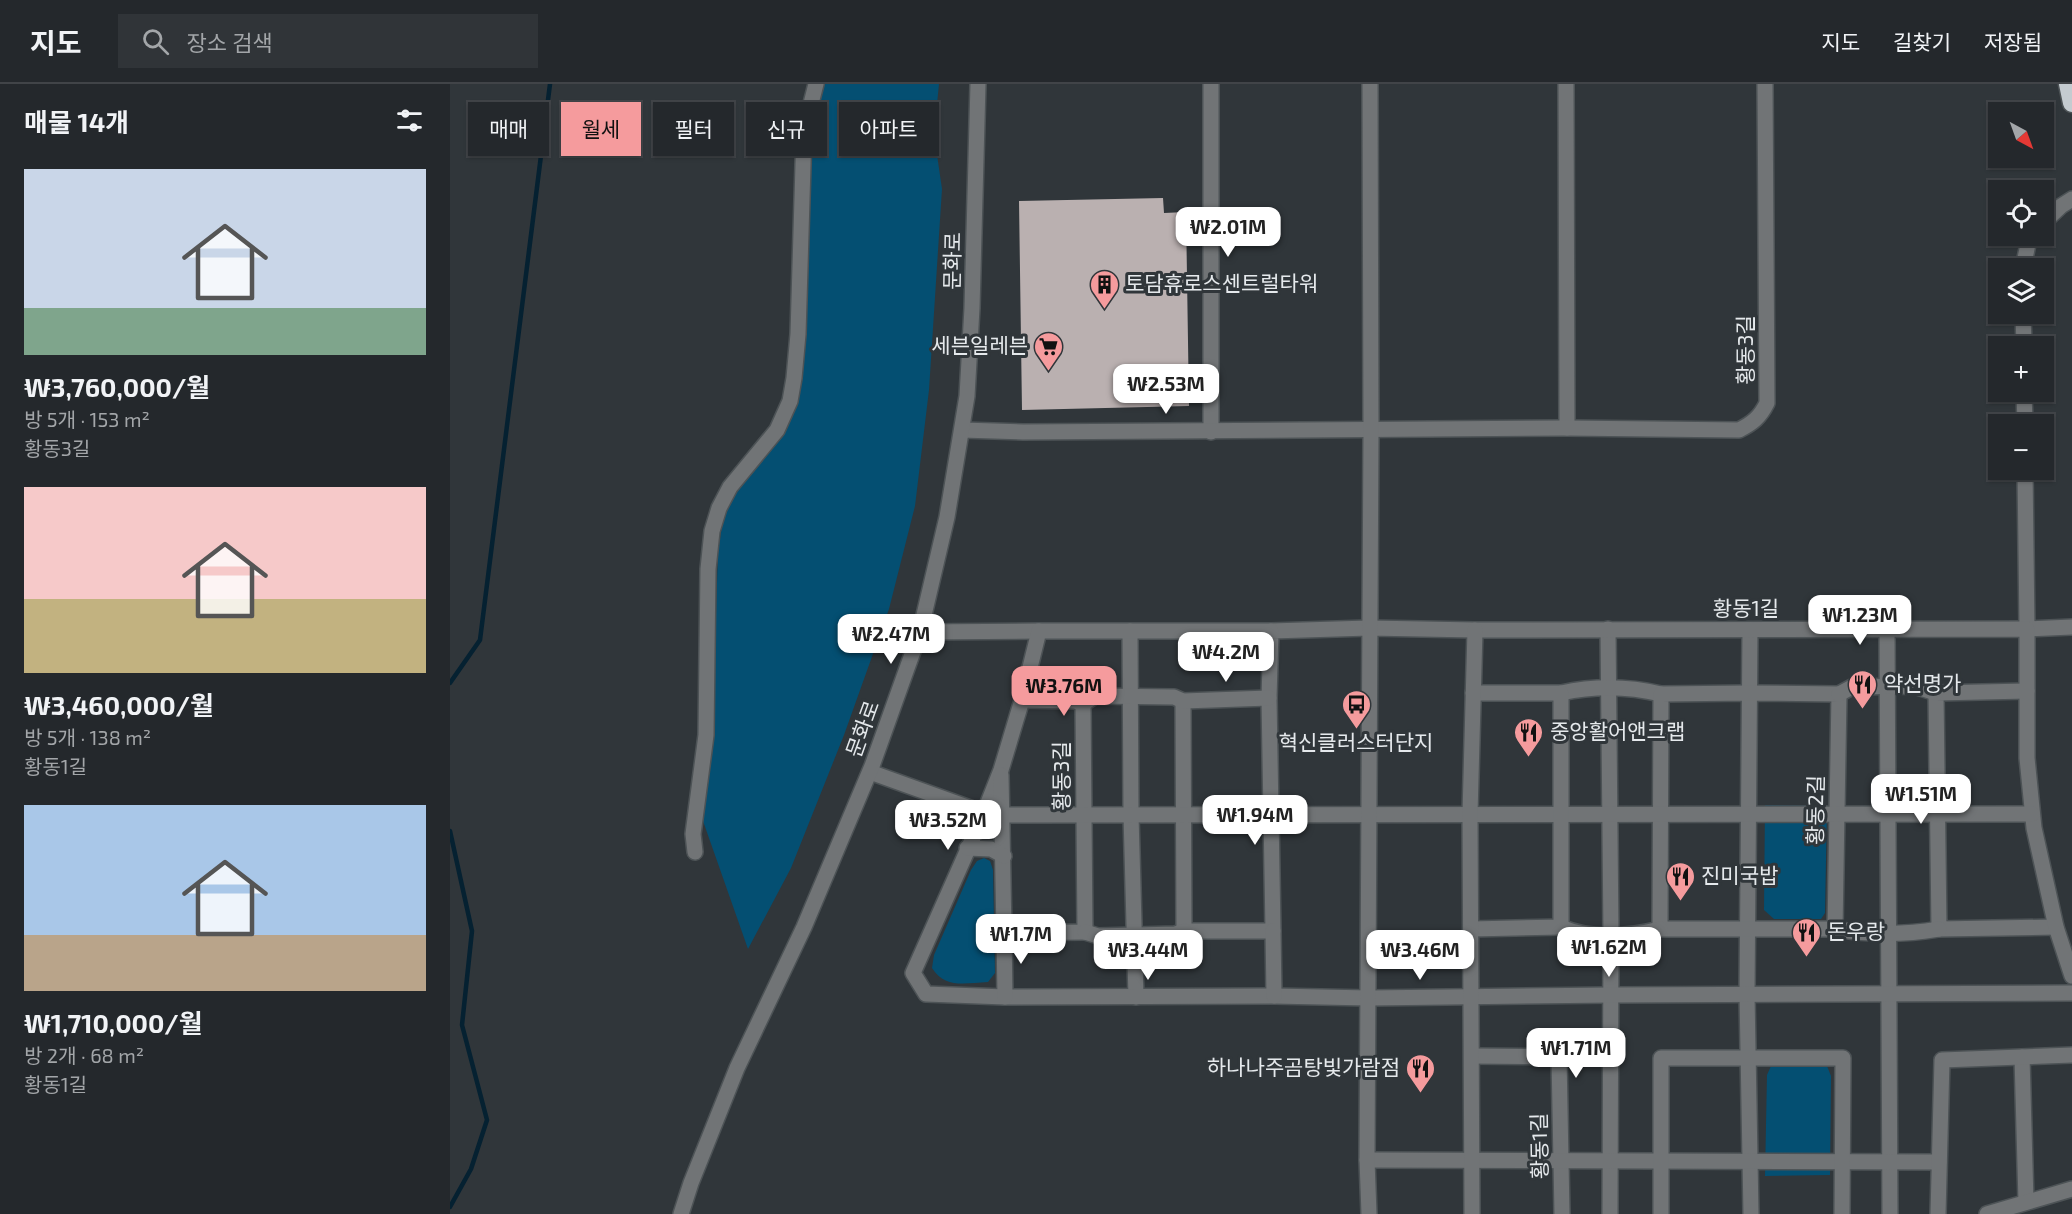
<!DOCTYPE html>
<html lang="ko">
<meta charset="utf-8">
<style>
body{margin:0;font-family:"Exo 2","Noto Sans KR",sans-serif;background:#303438;color:#f1f3f6;height:100vh;display:flex;flex-direction:column;font-size:22px;white-space:nowrap}
*{box-sizing:border-box;margin:0}
p{font-size:20px;color:#a3a6a9}
.icon{flex:none;width:33px;height:33px;fill:none;stroke:currentColor;stroke-width:2;stroke-linecap:round;stroke-linejoin:round}
.map{position:relative;flex:1;overflow:hidden}
.panel{display:flex;flex-direction:column;background:#24282c;width:450px}
.panel>*{flex:none}
.guide{position:absolute;left:18px;top:18px;width:570px;height:54px;display:flex;gap:12px}
.needle{width:39px;rotate:139deg}
.controls{position:absolute;left:1538px;top:18px;display:grid;gap:12px}
.controls a{display:grid;place-items:center;width:66px;height:66px;border-radius:0px;background:#24282c;box-shadow:0 2px 4px #0004,0 0 0 2px #414448;font-size:30px}
.price{position:absolute;translate:-50% -51px;padding:0 14px;border-radius:12px;background:#fff;color:#222;font-size:20px;line-height:39px;filter:drop-shadow(0 2px 3px #0008)}
.price::after{content:'';position:absolute;left:50%;top:36px;width:18px;height:14px;margin-left:-9px;background:inherit;clip-path:polygon(0 0,100% 0,50% 100%)}
.price.on{background:#f59b9d;color:#111}
ul{padding:0;list-style:none}
li{display:grid;align-content:center;gap:12px;height:318px;padding:0 24px}
li span{display:grid;place-items:center;height:186px;border-radius:0px;color:#555}
li>.icon{margin-inline-start:auto}
span .icon{width:108px;height:108px;fill:#fffc;stroke-width:1}
li b{font-size:26px}
h2{display:flex;justify-content:space-between;align-items:center;height:72px;padding:0 24px;font-size:26px}
.chip{padding:0 21px;border-radius:0px;background:#24282c;box-shadow:0 2px 4px #0004,0 0 0 2px #414448;font-size:21px;line-height:54px}
.chip.on{background:#f59b9d;color:#111}
header{display:flex;align-items:center;gap:36px;box-sizing:border-box;height:84px;padding:0 30px;background:#24282c;border-bottom:2px solid #414448}
header strong{font-size:28px}
nav{display:flex;gap:33px;margin-inline-start:auto;font-size:21px}
.search{width:420px;height:54px;background:#303438;display:flex;align-items:center;gap:15px;box-sizing:border-box;padding:0 21px;border-radius:0px;color:#a3a6a9;font-size:22px}
main{display:flex;flex:1;min-height:0}
.map>svg:first-child{display:block}
.green{fill:#044f72}
.lines{fill:none;stroke-linecap:round;stroke-linejoin:round}
.stream{stroke:#052131;stroke-width:4.5}
.building{fill:#bab0b0}
.minor-casing{stroke:#4d5356;stroke-width:18}
.highway-casing{stroke:#4d5356;stroke-width:21}
.minor{stroke:#717476;stroke-width:15}
.highway{stroke:#c4cbd0;stroke-width:18}
.labels{text-anchor:middle;stroke-width:6;stroke-linejoin:round;paint-order:stroke}
.street-label{font-size:21px;fill:#e5e9ec;stroke:#30363a}
.poi-label{font-size:21px;fill:#e5e9ec;stroke:#30363a;text-anchor:start}
</style>
<header>
<strong>지도</strong>
<div class="search"><svg class="icon" aria-label="search" viewBox="0 0 24 24"><circle cx="10" cy="10" r="6"/><path d="M15 15l6 6"/></svg>장소 검색</div>
<nav><a>지도</a><a>길찾기</a><a>저장됨</a></nav>
</header>
<main>
<section class="panel">
<h2>매물 14개<svg class="icon" aria-label="filters" viewBox="0 0 24 24"><path d="M4 7h16M4 17h16"/><circle cx="9" cy="7" r="2"/><circle cx="15" cy="17" r="2"/></svg></h2>
<ul>
<li><span style="background:linear-gradient(#c9d6e8 75%,#7fa58c 0)"><svg class="icon" aria-label="home" viewBox="0 0 24 24"><path d="M3 11l9-7 9 7M6 9v11h12V9"/></svg></span><div><b>₩3,760,000/월</b><p>방 5개 · 153 m²</p><p>황동3길</p></div></li>
<li><span style="background:linear-gradient(#f6c9c9 60%,#c2b280 0)"><svg class="icon" aria-label="home" viewBox="0 0 24 24"><path d="M3 11l9-7 9 7M6 9v11h12V9"/></svg></span><div><b>₩3,460,000/월</b><p>방 5개 · 138 m²</p><p>황동1길</p></div></li>
<li><span style="background:linear-gradient(#a9c7e8 70%,#b9a48a 0)"><svg class="icon" aria-label="home" viewBox="0 0 24 24"><path d="M3 11l9-7 9 7M6 9v11h12V9"/></svg></span><div><b>₩1,710,000/월</b><p>방 2개 · 68 m²</p><p>황동1길</p></div></li>
</ul>
</section>
<div class="map">
<svg width="1622" height="1130" viewBox="0 0 1622 1130">
<rect width="100%" height="100%" fill="#30363a"/>
<g class="green">
<path d="M 373,0 L 489,0 L 484,50 L 492,105 L 479,306 L 465,422 L 439,525 L 394,651 L 341,784 L 298,865 L 253,737 L 265,562 L 268,468 L 274,429 L 296,393 L 337,345 L 349,312 L 354,227 L 358,50 Z"/>
<path d="M 1315,721 L 1377,722 L 1375,829 L 1371,835 L 1324,835 L 1314,826 Z"/>
<path d="M 534,774 L 540,777 L 543,786 L 545,889 L 538,898 C 515,899 495,905 482,884 L 484,871 L 521,786 L 527,777 Z"/>
<path d="M 1321,982 L 1377,982 L 1381,992 L 1380,1091 L 1315,1092 L 1317,991 Z"/>
</g>
<g class="lines">
<g class="stream">
<path d="M 0,599 L 30,556 L 100,0"/>
<path d="M 0,747 L 22,847 L 12,941 L 37,1036 L 21,1085 L 0,1123"/>
</g>
</g>
<path class="building" d="M 713,114 L 714,129 L 736,128 L 739,322 L 572,326 L 569,117 Z"/>
<g class="lines">
<defs>
<g id="minor">
<path d="M 761,0 L 761,348"/>
<path d="M 1116,0 L 1117,344"/>
<path d="M 1593,139 L 1611,122 L 1622,115"/>
<path d="M 1573,184 L 1578,160 L 1584,152"/>
<path d="M 1573,230 L 1574,262"/>
<path d="M 1574,308 L 1575,340"/>
<path d="M 512,346 L 573,348 L 1117,344 L 1289,346 C 1303,339 1310,333 1317,319 L 1315,0"/>
<path d="M 1575,386 L 1577,545 L 1622,543"/>
<path d="M 1158,545 L 1161,851 L 1160,1130"/>
<path d="M 1437,545 L 1440,1130"/>
<path d="M 1300,546 L 1297,911 L 1301,1130"/>
<path d="M 680,547 L 681,731 L 686,913"/>
<path d="M 470,548 L 589,547"/>
<path d="M 1577,607 L 1486,609 L 1489,845 L 1606,843"/>
<path d="M 1111,609 C 1143,602 1178,602 1211,610"/>
<path d="M 1299,609 L 1389,610 L 1385,845 L 1210,845 L 1211,610 Z"/>
<path d="M 1389,610 L 1402,603 L 1464,602 L 1486,609"/>
<path d="M 572,616 L 551,686 L 534,729 L 463,889 L 476,910 L 555,913 L 824,912 L 919,914 L 1161,911 L 1622,909"/>
<path d="M 733,617 L 734,847 L 823,847 L 819,614 L 821,547 L 919,544 L 1025,546 L 1577,545 L 1577,674 L 1584,744 L 1606,843 L 1622,892"/>
<path d="M 633,620 L 645,612 L 724,613 L 733,617 L 819,614"/>
<path d="M 420,688 L 534,729"/>
<path d="M 551,691 L 554,849 L 635,848 L 633,620 L 625,617 L 572,616 L 589,547 L 821,547"/>
<path d="M 553,731 L 1582,730"/>
<path d="M 517,764 L 541,765 L 554,772"/>
<path d="M 245,768 L 243,750 L 256,651 L 258,485 L 262,447 L 269,424 L 280,403 L 327,346 L 340,317 L 344,294 L 348,250 L 354,47 L 366,0"/>
<path d="M 1111,843 C 1140,856 1179,853 1210,845"/>
<path d="M 1021,845 L 1111,843 L 1111,609 L 1023,609"/>
<path d="M 1385,845 C 1420,851 1454,851 1489,845"/>
<path d="M 823,847 L 824,912"/>
<path d="M 635,848 L 648,852 L 725,850 L 734,847"/>
<path d="M 554,849 L 555,913"/>
<path d="M 1022,972 L 1109,973 L 1112,1130"/>
<path d="M 1572,973 L 1576,1118"/>
<path d="M 917,1076 L 1489,1078"/>
<path d="M 231,1130 L 241,1099 L 287,984 L 354,843 L 422,682 L 470,548 L 497,433 L 517,312 L 522,224 L 528,0"/>
<path d="M 919,1130 L 917,1076 L 921,347 L 920,0"/>
<path d="M 1022,1130 L 1020,730 L 1025,546"/>
<path d="M 1211,1130 L 1211,974 L 1393,974 L 1392,1130"/>
<path d="M 1488,1130 L 1492,976 L 1622,971"/>
<path d="M 1537,1130 L 1622,1105"/>
</g>
<path id="highway" d="M 1618,0 L 1622,19"/>
</defs>
<use href="#minor" class="minor-casing"/>
<use href="#highway" class="highway-casing"/>
<use href="#minor" class="minor"/>
<use href="#highway" class="highway"/>
</g>
<defs>
<symbol id="building-pin" viewBox="-11 -11 22 30"><path d="M0 17L-7.5 6A9.5 9.5 0 1 1 7.5 6Z" fill="#f59b9d" stroke="#30363a"/><path d="M-4-6H4V6H1V3H-1V6H-4ZM-2.5-4.3h1.7v1.8h-1.7ZM.8-4.3h1.7v1.8H.8ZM-2.5-1h1.7V.8h-1.7ZM.8-1h1.7V.8H.8Z" fill="#111"/></symbol>
<symbol id="supermarket-pin" viewBox="-11 -11 22 30"><path d="M0 17L-7.5 6A9.5 9.5 0 1 1 7.5 6Z" fill="#f59b9d" stroke="#30363a"/><path d="M-6-5.5h2.5l.6 2H6L4.5 2H-2.5L-4.4-4H-6ZM-1.5 3.2a1.3 1.3 0 1 0 .1 0ZM3 3.2a1.3 1.3 0 1 0 .1 0Z" fill="#111"/></symbol>
<symbol id="restaurant-pin" viewBox="-11 -11 22 30"><path d="M0 17L-7.5 6A9.5 9.5 0 1 1 7.5 6Z" fill="#f59b9d" stroke="#30363a"/><path d="M-5-6h1v4h1v-4h1v4h1v-4h1v5L-1.5 .5V6h-2V.5L-5-1ZM5-6V6H3V1.5H1.5Q1.5-4 5-6Z" fill="#111"/></symbol>
<symbol id="bus-pin" viewBox="-11 -11 22 30"><path d="M0 17L-7.5 6A9.5 9.5 0 1 1 7.5 6Z" fill="#f59b9d" stroke="#30363a"/><path d="M-5-6H5V4H4V6H2V4H-2V6H-4V4H-5ZM-3.5-4V0h7V-4ZM-3.5 1.2v1.5H-2V1.2ZM2 1.2v1.5H3.5V1.2Z" fill="#111"/></symbol>
</defs>
<g fill-rule="evenodd">
<use href="#building-pin" x="638" y="184" width="33" height="45"/>
<use href="#supermarket-pin" x="582" y="246" width="33" height="45"/>
<use href="#restaurant-pin" x="1396" y="584" width="33" height="45"/>
<use href="#bus-pin" x="890" y="604" width="33" height="45"/>
<use href="#restaurant-pin" x="1062" y="632" width="33" height="45"/>
<use href="#restaurant-pin" x="1214" y="776" width="33" height="45"/>
<use href="#restaurant-pin" x="1340" y="832" width="33" height="45"/>
<use href="#restaurant-pin" x="954" y="968" width="33" height="45"/>
</g>
<g class="labels">
<g class="street-label">
<text transform="translate(503 177) rotate(-89)" y="7">문화로</text>
<text transform="translate(1296 266) rotate(-90)" y="7">황동3길</text>
<text x="1296" y="532">황동1길</text>
<text transform="translate(413 645) rotate(-70)" y="7">문화로</text>
<text transform="translate(612 692) rotate(-90)" y="7">황동3길</text>
<text transform="translate(1366 726) rotate(-89)" y="7">황동2길</text>
<text transform="translate(1090 1062) rotate(-91)" y="7">황동1길</text>
</g>
<g class="poi-label">
<text x="675" y="207">토담휴로스센트럴타워</text>
<text x="578" y="269" text-anchor="end">세븐일레븐</text>
<text x="1434" y="607">약선명가</text>
<text x="1100" y="655">중앙활어앤크랩</text>
<text x="906" y="666" text-anchor="middle">혁신클러스터단지</text>
<text x="1251" y="799">진미국밥</text>
<text x="1377" y="855">돈우랑</text>
<text x="950" y="991" text-anchor="end">하나나주곰탕빛가람점</text>
</g>
</g>
</svg>
<div class="controls">
<a><svg class="needle" viewBox="-14 -14 28 28"><path d="M0-13l5 13h-10z" fill="#e53935"/><path d="M0 13l5-13h-10z" fill="#a3a6a9"/></svg></a>
<a><svg class="icon" aria-label="locate" viewBox="0 0 24 24"><circle cx="12" cy="12" r="6"/><path d="M12 2v4M12 18v4M2 12h4M18 12h4"/></svg></a>
<a><svg class="icon" aria-label="layers" viewBox="0 0 24 24"><path d="M12 4l9 5-9 5-9-5zM3 14l9 5 9-5"/></svg></a>
<a>+</a>
<a>−</a>
</div>
<b class="price" style="left:778px;top:174px">₩2.01M</b>
<b class="price" style="left:716px;top:331px">₩2.53M</b>
<b class="price" style="left:1410px;top:562px">₩1.23M</b>
<b class="price" style="left:441px;top:581px">₩2.47M</b>
<b class="price" style="left:776px;top:599px">₩4.2M</b>
<b class="price on" style="left:614px;top:633px">₩3.76M</b>
<b class="price" style="left:1471px;top:741px">₩1.51M</b>
<b class="price" style="left:805px;top:762px">₩1.94M</b>
<b class="price" style="left:498px;top:767px">₩3.52M</b>
<b class="price" style="left:571px;top:881px">₩1.7M</b>
<b class="price" style="left:1159px;top:894px">₩1.62M</b>
<b class="price" style="left:698px;top:897px">₩3.44M</b>
<b class="price" style="left:970px;top:897px">₩3.46M</b>
<b class="price" style="left:1126px;top:995px">₩1.71M</b>
<div class="guide">
<a class="chip">매매</a>
<a class="chip on">월세</a>
<a class="chip">필터</a>
<a class="chip">신규</a>
<a class="chip">아파트</a>
</div>
</div>
</main>
